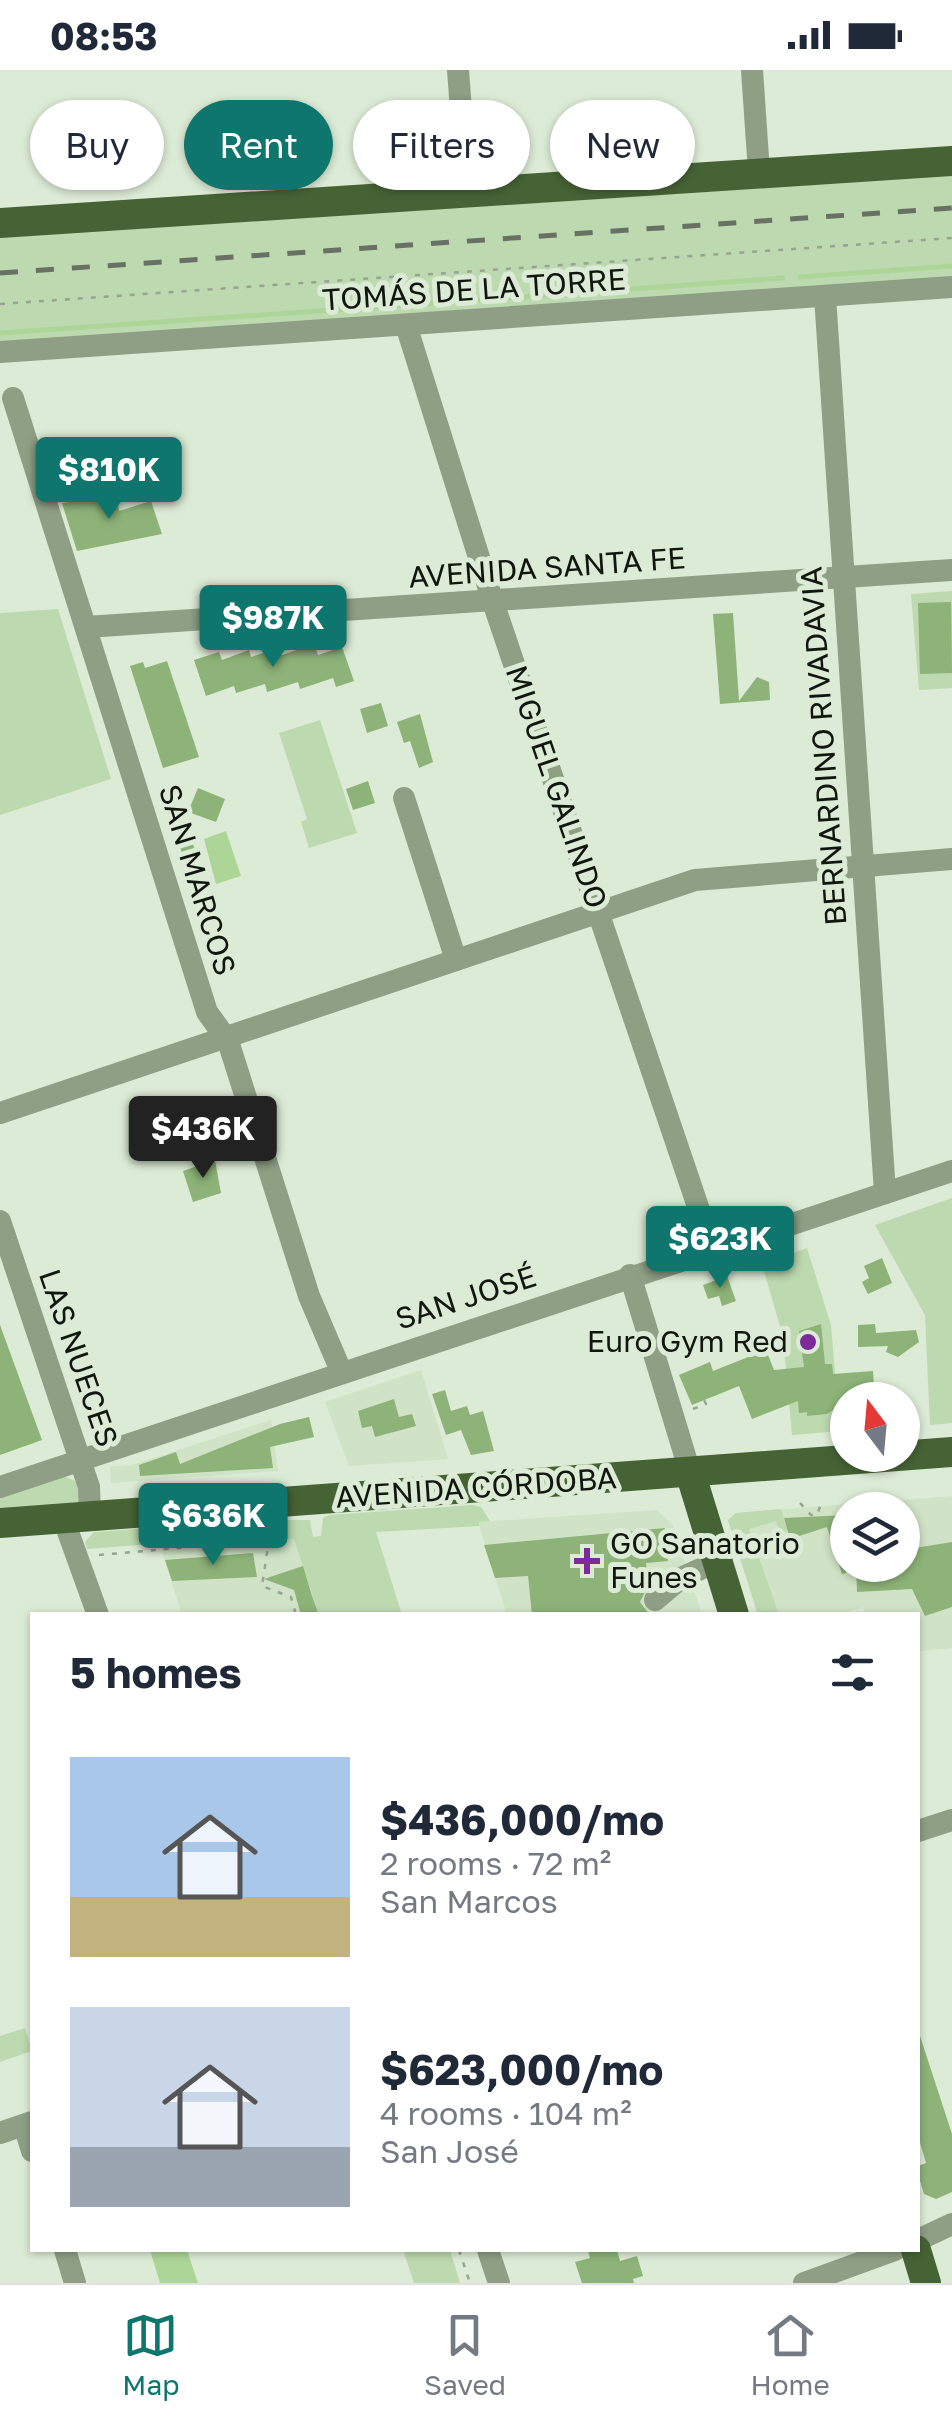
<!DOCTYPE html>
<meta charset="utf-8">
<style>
body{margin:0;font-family:"Golos Text",sans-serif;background:#f2f2f3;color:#1f2937;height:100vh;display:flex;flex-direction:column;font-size:38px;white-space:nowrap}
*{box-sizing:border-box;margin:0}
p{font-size:32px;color:#747a83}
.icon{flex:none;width:55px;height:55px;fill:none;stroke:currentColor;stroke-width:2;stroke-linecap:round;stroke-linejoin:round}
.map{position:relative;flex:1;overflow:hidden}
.details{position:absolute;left:30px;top:1542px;width:890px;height:640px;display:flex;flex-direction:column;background:#fff;border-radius:0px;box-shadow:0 2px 8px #0004}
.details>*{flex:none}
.guide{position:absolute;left:30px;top:30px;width:892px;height:90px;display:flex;gap:20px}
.needle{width:65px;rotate:344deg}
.controls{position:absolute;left:830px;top:1312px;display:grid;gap:20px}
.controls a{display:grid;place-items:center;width:90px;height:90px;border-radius:50%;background:#fff;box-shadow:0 2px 8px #0004;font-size:50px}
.price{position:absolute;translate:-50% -85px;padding:0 22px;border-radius:10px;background:#0f766e;color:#fff;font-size:32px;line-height:65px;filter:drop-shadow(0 2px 5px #0008)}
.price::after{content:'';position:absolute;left:50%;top:60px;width:30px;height:22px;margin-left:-15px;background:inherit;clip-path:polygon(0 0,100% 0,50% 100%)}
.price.selected{background:#222;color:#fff}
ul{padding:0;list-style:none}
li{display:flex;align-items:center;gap:30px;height:250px;padding:0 40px}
li span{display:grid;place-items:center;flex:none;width:280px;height:200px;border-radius:0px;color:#555}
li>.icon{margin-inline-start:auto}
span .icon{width:120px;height:120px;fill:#fffc;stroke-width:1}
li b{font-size:42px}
h2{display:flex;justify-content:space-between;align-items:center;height:120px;padding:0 40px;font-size:42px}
.chip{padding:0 35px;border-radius:45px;background:#fff;box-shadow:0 2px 8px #0004;font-size:35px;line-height:90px}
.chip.selected{background:#0f766e;color:#fff}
.status{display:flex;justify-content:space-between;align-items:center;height:70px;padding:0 50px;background:#fff;direction:ltr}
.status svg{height:28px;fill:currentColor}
.tab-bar{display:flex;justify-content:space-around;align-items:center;height:140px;border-top:2px solid #e0e1e3;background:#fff;font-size:28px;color:#747a83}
.tab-bar a{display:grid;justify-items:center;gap:5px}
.tab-bar .selected{color:#0f766e}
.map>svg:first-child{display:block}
.built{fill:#d0e3c6;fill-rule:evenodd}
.green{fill:#bdd9af}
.water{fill:#add598}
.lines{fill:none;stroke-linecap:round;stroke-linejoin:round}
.stream{stroke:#add598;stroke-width:5}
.building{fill:#8db378}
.path{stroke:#98a493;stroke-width:2.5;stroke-dasharray:5 8;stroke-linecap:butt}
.minor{stroke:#8e9f85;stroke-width:22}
.major{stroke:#466335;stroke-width:30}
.rail{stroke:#687164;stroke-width:5;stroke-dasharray:18 18;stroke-linecap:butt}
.poi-dot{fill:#7d2b9b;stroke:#dcebd5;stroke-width:4}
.labels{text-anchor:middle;stroke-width:10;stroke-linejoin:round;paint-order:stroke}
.street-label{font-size:30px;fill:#11160f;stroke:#dcebd5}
.poi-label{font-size:30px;fill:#11160f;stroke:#dcebd5;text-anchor:end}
</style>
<div class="status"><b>08:53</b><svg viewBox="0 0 49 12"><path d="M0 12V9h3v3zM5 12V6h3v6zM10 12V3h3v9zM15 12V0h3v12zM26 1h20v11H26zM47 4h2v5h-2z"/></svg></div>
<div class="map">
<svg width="952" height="2213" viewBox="0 0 952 2213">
<rect width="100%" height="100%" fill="#dcebd5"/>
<g class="built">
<path d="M 421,1300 L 448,1389 L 349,1396 L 325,1332 Z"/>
<path d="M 271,1350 L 278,1401 L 111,1413 L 110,1397 L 132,1395 Z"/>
<path d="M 952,1426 L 952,1578 L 918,1581 L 918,1545 L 866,1545 L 863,1537 L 837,1545 L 758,1545 L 728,1450 L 736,1443 ZM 848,1440 L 902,1440 L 902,1495 L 848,1495 Z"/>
<path d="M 657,1440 L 673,1455 L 702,1545 L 507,1545 L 478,1452 Z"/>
<path d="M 294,1468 L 319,1545 L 182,1545 L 161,1478 Z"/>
</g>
<g class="green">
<path d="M 952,91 L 952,217 L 0,282 L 0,153 Z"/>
<path d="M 952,521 L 952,618 L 919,620 L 911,524 Z"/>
<path d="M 58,539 L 111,709 L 0,745 L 0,543 Z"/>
<path d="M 320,650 L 357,763 L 309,778 L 301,752 L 307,749 L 279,663 Z"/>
<path d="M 952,1128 L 952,1353 L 930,1355 L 925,1245 L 875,1155 Z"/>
<path d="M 807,1178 L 831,1255 L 840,1361 L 792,1365 L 783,1267 L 762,1194 Z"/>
<path d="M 63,1406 L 78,1412 L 80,1434 L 0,1442 L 0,1428 Z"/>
<path d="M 473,1435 L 481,1437 L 490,1451 L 479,1452 L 479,1456 L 376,1462 L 402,1545 L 319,1545 L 294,1469 L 280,1469 L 280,1450 L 310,1450 L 313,1467 L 321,1466 L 323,1448 L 329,1445 Z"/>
<path d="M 781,1439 L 787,1460 L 780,1463 L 776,1451 L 749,1459 L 778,1542 L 758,1545 L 728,1450 L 736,1443 Z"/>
<path d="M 252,1451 L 256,1455 L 251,1466 L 87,1479 L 85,1472 L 94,1462 Z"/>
<path d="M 25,1958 L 32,1981 L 0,1992 L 0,1966 Z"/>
<path d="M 403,2180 L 450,2180 L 460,2213 L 414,2213 Z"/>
</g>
<g class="water">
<path d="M 226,761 L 241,806 L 216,814 L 204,769 Z"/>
<path d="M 150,2180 L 187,2180 L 198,2213 L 160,2213 Z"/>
</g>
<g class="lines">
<g class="stream">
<path d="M 800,207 L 952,196"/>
<path d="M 480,230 L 783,208"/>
<path d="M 0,263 L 462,231"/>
</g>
</g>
<g class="building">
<path d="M 117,425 L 119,441 L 151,431 L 162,464 L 77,481 L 62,433 Z"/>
<path d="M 951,532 L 952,603 L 920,604 L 918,533 Z"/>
<path d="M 733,543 L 739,631 L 757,607 L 769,612 L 770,630 L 720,634 L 713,544 Z"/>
<path d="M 314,574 L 318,585 L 342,577 L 354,611 L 336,617 L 333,608 L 300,619 L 298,612 L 267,622 L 265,614 L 236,623 L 234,616 L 206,626 L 194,590 L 219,582 L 222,590 L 249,580 L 251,587 L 279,578 L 282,585 Z"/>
<path d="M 167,591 L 199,687 L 163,698 L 130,596 L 143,592 L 145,598 Z"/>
<path d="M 381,633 L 388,656 L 367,663 L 360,639 Z"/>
<path d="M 420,644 L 433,692 L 419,698 L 410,671 L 404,673 L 397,652 Z"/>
<path d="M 368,711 L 375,733 L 353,740 L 346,719 Z"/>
<path d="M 198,718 L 225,729 L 216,752 L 188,742 Z"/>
<path d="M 188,760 L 197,786 L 184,790 L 176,764 Z"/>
<path d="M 215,1090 L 221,1123 L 193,1132 L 183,1101 Z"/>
<path d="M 882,1188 L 892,1213 L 868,1224 L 862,1212 L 869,1208 L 864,1196 Z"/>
<path d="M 727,1206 L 736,1231 L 722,1236 L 719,1226 L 708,1229 L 703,1215 Z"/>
<path d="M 821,1254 L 825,1294 L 832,1294 L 833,1304 L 873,1301 L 875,1330 L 848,1330 L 827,1344 L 807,1346 L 807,1342 L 799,1343 L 798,1331 L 752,1349 L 739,1316 L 692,1335 L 679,1305 L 710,1292 L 713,1301 L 766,1280 L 774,1300 L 804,1297 L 799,1261 Z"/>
<path d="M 875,1254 L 876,1263 L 916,1260 L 919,1272 L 898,1287 L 886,1282 L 888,1276 L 858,1277 L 858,1255 Z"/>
<path d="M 0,1255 L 42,1370 L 0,1385 Z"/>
<path d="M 445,1320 L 451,1341 L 467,1336 L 470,1345 L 483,1341 L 494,1381 L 471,1385 L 461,1360 L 446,1365 L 432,1324 Z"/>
<path d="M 394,1329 L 399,1347 L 412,1344 L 416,1356 L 375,1367 L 372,1356 L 362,1358 L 358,1341 Z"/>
<path d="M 309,1347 L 314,1367 L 270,1377 L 273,1398 L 140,1406 L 139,1395 L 176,1382 L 180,1394 L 280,1354 Z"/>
<path d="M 848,1445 L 846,1503 L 842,1504 L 827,1457 L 790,1469 L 784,1448 Z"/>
<path d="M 665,1458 L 668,1491 L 646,1493 L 648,1516 L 640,1532 L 649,1544 L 660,1545 L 532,1545 L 528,1506 L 495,1508 L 484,1475 Z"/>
<path d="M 952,1472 L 952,1537 L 925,1546 L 912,1519 L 857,1522 L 856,1495 L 902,1495 L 902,1480 Z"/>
<path d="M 253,1483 L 257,1507 L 172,1511 L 165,1490 Z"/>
<path d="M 303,1496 L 312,1526 L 319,1545 L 301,1545 L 294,1520 L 264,1509 Z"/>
<path d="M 920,1966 L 952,2064 L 952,2122 L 936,2129 L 924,2124 L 918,2104 L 918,2096 L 926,2093 L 918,2066 Z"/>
<path d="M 588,2180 L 617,2180 L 620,2191 L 637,2186 L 643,2206 L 633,2209 L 634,2213 L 582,2213 L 575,2192 L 590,2188 Z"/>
</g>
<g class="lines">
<g class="path">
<path d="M 0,234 L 952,168"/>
<path d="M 693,1339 L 706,1334 L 704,1330"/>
<path d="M 800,1433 L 811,1445 L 817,1445 L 822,1431"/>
<path d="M 99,1485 L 269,1470 L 262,1516 L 291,1527 L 296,1545"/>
<path d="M 459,2180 L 470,2213"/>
</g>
<g class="minor">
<path d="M 458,0 L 467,121"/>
<path d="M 752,0 L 759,102"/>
<path d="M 825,226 L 885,1123"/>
<path d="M 406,255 L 493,532 L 712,1178"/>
<path d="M 0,282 L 952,217"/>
<path d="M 13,328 L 207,942 L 228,971 L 309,1226 L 341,1301"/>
<path d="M 86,557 L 952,500"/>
<path d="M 404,728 L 456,890"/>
<path d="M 0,1043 L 695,810 L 952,789"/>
<path d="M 0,1151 L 89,1417 L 90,1446"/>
<path d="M 630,1205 L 690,1402"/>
<path d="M 0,1417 L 952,1101"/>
<path d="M 63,1448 L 98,1545"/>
<path d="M 655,1530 L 681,1508 L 718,1491"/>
<path d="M 918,1761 L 952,1750"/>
<path d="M 24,2055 L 32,2081"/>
<path d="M 0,2063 L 32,2052"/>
<path d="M 918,2170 L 952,2154"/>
<path d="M 65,2180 L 75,2213"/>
<path d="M 488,2180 L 499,2213"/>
<path d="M 804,2213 L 895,2180"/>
</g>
<g class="major">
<path d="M 0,153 L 952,91"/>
<path d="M 690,1402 L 734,1545"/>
<path d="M 0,1453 L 952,1382"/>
<path d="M 916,2180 L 926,2213"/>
</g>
<path class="rail" d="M 0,203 L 952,138"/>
</g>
<g class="poi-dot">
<circle cx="808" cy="1272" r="10"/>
<path d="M582 1476h10v10h10v10h-10v10h-10v-10h-10v-10h10z"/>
</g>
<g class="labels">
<g class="street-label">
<text transform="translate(474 220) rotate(-4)" y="10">TOMÁS DE LA TORRE</text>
<text transform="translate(547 498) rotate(-4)" y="10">AVENIDA SANTA FE</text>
<text transform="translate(824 676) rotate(-94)" y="10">BERNARDINO RIVADAVIA</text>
<text transform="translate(556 717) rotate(71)" y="10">MIGUEL GALINDO</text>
<text transform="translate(197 810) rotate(73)" y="10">SAN MARCOS</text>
<text transform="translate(466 1228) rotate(-18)" y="10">SAN JOSÉ</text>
<text transform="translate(78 1288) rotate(71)" y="10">LAS NUECES</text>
<text transform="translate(476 1418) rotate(-4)" y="10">AVENIDA CÓRDOBA</text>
</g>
<g class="poi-label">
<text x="788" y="1282">Euro Gym Red</text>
<text x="610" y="1484" text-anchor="start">GO Sanatorio<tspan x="610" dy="34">Funes</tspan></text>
</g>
</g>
</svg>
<div class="controls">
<a><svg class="needle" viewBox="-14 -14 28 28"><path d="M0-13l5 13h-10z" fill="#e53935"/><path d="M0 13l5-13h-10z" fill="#747a83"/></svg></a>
<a><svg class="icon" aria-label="layers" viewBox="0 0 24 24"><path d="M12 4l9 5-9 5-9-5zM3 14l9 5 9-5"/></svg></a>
</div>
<b class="price" style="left:109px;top:452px">$810K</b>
<b class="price" style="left:273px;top:600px">$987K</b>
<b class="price selected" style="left:203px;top:1111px">$436K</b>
<b class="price" style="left:720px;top:1221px">$623K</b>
<b class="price" style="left:213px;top:1498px">$636K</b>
<div class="guide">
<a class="chip">Buy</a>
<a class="chip selected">Rent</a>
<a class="chip">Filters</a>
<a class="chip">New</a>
</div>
<section class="details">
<h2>5 homes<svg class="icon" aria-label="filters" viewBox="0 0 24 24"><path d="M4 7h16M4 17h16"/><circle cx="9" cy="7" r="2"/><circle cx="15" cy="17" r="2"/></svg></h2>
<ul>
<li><span style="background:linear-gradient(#a9c7e8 70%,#c2b280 0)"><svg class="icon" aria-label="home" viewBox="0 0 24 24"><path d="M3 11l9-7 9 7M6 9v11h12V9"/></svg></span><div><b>$436,000/mo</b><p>2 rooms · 72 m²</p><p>San Marcos</p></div></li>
<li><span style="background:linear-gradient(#c9d6e8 70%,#9aa5b1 0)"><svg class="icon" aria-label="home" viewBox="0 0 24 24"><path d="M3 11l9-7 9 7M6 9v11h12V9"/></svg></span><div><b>$623,000/mo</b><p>4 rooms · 104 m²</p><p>San José</p></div></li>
</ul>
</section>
</div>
<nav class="tab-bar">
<a class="selected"><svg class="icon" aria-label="map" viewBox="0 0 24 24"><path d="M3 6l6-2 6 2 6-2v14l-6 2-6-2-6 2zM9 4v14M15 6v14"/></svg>Map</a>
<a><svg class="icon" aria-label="saved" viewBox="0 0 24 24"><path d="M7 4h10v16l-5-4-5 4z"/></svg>Saved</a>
<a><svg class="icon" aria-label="home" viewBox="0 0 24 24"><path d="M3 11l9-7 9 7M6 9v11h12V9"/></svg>Home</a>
</nav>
